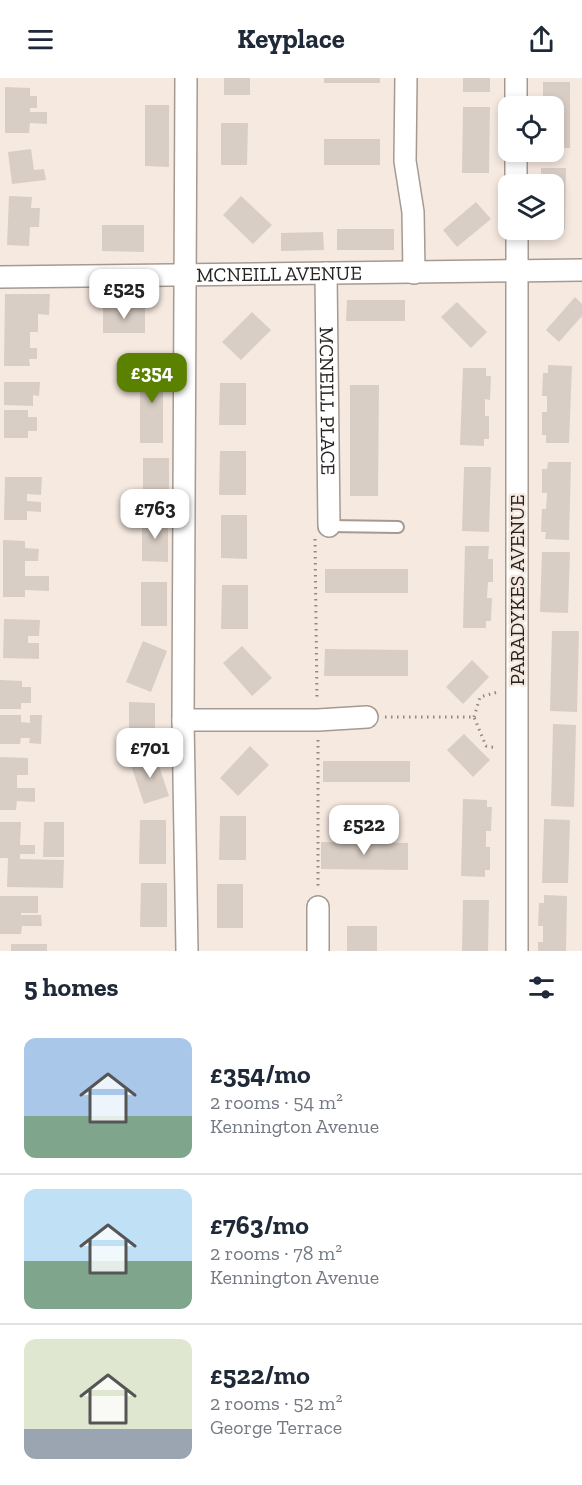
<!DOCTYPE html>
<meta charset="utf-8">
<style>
body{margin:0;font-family:"Zilla Slab",serif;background:#f6f6f7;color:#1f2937;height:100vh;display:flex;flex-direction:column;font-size:22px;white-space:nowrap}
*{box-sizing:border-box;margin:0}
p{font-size:20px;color:#747a83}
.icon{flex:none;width:33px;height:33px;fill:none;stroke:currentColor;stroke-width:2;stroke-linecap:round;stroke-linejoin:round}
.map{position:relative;height:873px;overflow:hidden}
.sheet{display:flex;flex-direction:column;background:#fff;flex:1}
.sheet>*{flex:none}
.fabs{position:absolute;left:498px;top:18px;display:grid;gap:12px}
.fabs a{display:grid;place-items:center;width:66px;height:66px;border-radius:12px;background:#fff;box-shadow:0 3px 9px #0003;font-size:30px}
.price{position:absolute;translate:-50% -51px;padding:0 14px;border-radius:12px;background:#fff;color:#222;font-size:20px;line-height:39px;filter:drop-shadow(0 2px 3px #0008)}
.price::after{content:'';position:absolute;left:50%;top:36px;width:18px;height:14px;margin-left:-9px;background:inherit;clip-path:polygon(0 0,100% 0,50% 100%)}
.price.selected{background:#5a8100;color:#fff}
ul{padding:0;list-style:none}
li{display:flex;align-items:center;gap:18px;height:150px;padding:0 24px}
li+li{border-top:2px solid #e0e1e3}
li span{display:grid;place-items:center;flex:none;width:168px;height:120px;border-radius:12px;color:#555}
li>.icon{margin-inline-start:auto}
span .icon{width:72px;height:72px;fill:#fffc;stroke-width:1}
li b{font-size:26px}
h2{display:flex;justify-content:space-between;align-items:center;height:72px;padding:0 24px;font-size:26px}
header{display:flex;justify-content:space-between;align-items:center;height:78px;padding:0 24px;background:#fff;font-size:27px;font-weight:700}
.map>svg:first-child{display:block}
.building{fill:#d9cec5}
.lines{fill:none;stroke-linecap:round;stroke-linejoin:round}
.service-casing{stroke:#a59a92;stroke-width:14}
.minor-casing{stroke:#a59a92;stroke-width:24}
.path{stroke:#908882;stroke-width:3;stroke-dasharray:1.5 4.5;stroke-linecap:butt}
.service{stroke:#fff;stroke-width:10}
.minor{stroke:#fff;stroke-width:21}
.labels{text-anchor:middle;stroke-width:5;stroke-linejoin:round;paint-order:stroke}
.street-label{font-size:20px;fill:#272320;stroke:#f5e9e0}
</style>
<header><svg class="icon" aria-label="menu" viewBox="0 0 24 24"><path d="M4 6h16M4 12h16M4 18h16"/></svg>Keyplace<svg class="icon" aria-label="share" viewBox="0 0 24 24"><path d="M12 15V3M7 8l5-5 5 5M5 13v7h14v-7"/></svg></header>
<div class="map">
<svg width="582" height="873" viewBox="0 0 582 873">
<rect width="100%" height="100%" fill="#f5e9e0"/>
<g class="building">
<rect x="224" y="0" width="26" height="17"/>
<rect x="324" y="0" width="56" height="5"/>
<rect x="463" y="0" width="27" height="14"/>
<path d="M 543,4 L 570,4 L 570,70 L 554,70 L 554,28 L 543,28 Z"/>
<path d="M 5,9 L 30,10 L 30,18 L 37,18 L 37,30 L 30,30 L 30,34 L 47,34 L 47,46 L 30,45 L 29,55 L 5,55 Z"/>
<path d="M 145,27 L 169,27 L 169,89 L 145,88 Z"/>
<path d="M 463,29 L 490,29 L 489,95 L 462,95 Z"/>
<path d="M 221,45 L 248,45 L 247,87 L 221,87 Z"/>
<rect x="324" y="61" width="56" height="26"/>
<path d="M 31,71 L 34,92 L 44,91 L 46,102 L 12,106 L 8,74 Z"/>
<path d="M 541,90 L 566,90 L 565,152 L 554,152 L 554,106 L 541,106 Z"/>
<path d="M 9,118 L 32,119 L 31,130 L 40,130 L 39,149 L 30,149 L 29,168 L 7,167 Z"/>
<path d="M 241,118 L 272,147 L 253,166 L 223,137 Z"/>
<path d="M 476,124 L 491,141 L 457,169 L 443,152 Z"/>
<path d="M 102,147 L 144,147 L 144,174 L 102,173 Z"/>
<rect x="337" y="151" width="57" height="21"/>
<path d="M 323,154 L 324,172 L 281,173 L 281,155 Z"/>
<path d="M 5,216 L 50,216 L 49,237 L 38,236 L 38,254 L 30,254 L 30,270 L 37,270 L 37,281 L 29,281 L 30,288 L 4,288 Z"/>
<path d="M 575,219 L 582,226 L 582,238 L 559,264 L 546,252 Z"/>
<path d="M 347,222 L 405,222 L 405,243 L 346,243 Z"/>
<path d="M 457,224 L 487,254 L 471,270 L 441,239 Z"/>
<rect x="103" y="228" width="42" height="27"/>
<path d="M 252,234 L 271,252 L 241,282 L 222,264 Z"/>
<rect x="140" y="287" width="23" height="78"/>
<path d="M 548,287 L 572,288 L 569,365 L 546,365 L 546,357 L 542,357 L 542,334 L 547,334 L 547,318 L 542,318 L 543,295 L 548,295 Z"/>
<path d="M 463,290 L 486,290 L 486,298 L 491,298 L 490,322 L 485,321 L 485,338 L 489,338 L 489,361 L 484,361 L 484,368 L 460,367 Z"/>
<path d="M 4,304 L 40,304 L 39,318 L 33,317 L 33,328 L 4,327 Z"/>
<path d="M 220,305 L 246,305 L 246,347 L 219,347 Z"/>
<path d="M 350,307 L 379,307 L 378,418 L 350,418 Z"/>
<path d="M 4,332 L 28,332 L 28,339 L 37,339 L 37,353 L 28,353 L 28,360 L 4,360 Z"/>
<path d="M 220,373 L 246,373 L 246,417 L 219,417 Z"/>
<path d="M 143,380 L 169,380 L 169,425 L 143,424 Z"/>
<path d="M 548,384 L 571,384 L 569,462 L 545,461 L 546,454 L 541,454 L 542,431 L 546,431 L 547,415 L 542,415 L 542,391 L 547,391 Z"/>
<path d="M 464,389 L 491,389 L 489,454 L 462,453 Z"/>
<path d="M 5,399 L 42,399 L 41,417 L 27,416 L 27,423 L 41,424 L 41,434 L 27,433 L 27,442 L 4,442 Z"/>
<path d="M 221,437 L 247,437 L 247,481 L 221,480 Z"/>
<path d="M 142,440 L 168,440 L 168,484 L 142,483 Z"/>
<path d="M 3,462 L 25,463 L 25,470 L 39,471 L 38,483 L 25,483 L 25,498 L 49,498 L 49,513 L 25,512 L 25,519 L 3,519 Z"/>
<path d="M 465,468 L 489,468 L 488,481 L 493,481 L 493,504 L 488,504 L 487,520 L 492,520 L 491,543 L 486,543 L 486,550 L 463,550 Z"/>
<path d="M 542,474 L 570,474 L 568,535 L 540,534 Z"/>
<rect x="325" y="491" width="83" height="24"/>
<rect x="141" y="504" width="26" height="44"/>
<path d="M 222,507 L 248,507 L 248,551 L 221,551 Z"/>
<path d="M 4,541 L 40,542 L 39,558 L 28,558 L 28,565 L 39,565 L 39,581 L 3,580 Z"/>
<path d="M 552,553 L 579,553 L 577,634 L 550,633 Z"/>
<path d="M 143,563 L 167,573 L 151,614 L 126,604 Z"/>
<path d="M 242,568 L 272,600 L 252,618 L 223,585 Z"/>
<path d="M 325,571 L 408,572 L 408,598 L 324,598 Z"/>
<path d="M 472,582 L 489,599 L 463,626 L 446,609 Z"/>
<path d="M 0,602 L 22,603 L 22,609 L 31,609 L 31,625 L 21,625 L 21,631 L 0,631 Z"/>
<path d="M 129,624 L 155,625 L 155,669 L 129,668 Z"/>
<path d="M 0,637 L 21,637 L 21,644 L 30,645 L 30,637 L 42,637 L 41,666 L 29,665 L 30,660 L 21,660 L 20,666 L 0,666 Z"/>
<path d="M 553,646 L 576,647 L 574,729 L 551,728 Z"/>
<path d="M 464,656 L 490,682 L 473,699 L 447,672 Z"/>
<path d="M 250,668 L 269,687 L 238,718 L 220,700 Z"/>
<path d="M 155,676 L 169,718 L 144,726 L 130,684 Z"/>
<path d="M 0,679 L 28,680 L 28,697 L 17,697 L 17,710 L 35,710 L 35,724 L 17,723 L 16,732 L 0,732 Z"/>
<rect x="323" y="683" width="87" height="21"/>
<path d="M 463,721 L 487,722 L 487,729 L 492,729 L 491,753 L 486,753 L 486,769 L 490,769 L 490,792 L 485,792 L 485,799 L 461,798 Z"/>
<path d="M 220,738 L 246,738 L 246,782 L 219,782 Z"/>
<path d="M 544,741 L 570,742 L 568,805 L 542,805 Z"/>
<path d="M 140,742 L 166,742 L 166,786 L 139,786 Z"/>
<path d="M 0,744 L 21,744 L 20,767 L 35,767 L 35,776 L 20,776 L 20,781 L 64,782 L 63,810 L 7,809 L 8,780 L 0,780 Z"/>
<path d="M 44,744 L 64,744 L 64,779 L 43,779 Z"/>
<path d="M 321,764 L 408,765 L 408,792 L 321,791 Z"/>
<path d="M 141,805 L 167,805 L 167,849 L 140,849 Z"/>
<rect x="217" y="806" width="26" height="44"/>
<path d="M 544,817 L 567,818 L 566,873 L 538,873 L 538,864 L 543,864 L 543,848 L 538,848 L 539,825 L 544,825 Z"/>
<path d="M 0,818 L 38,818 L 38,835 L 21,835 L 21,837 L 41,837 L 42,848 L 22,848 L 21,856 L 0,856 Z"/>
<path d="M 463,822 L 489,822 L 488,873 L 462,873 Z"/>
<rect x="347" y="848" width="30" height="25"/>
<rect x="11" y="866" width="36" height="7"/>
</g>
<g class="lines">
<defs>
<path id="service" d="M 329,448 L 398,449"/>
<g id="minor">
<path d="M 186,0 L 183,642 L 187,873"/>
<path d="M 406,0 L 405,83 L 413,134 L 414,195"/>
<path d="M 516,0 L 516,28"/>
<path d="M 516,74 L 516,106"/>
<path d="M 517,152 L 517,873"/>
<path id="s1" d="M 326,195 L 329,448"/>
<path id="s2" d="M 0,199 L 582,192"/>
<path d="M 183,642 L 318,642 L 367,639"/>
<path d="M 318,873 L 318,829"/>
</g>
</defs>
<use href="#service" class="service-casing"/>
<use href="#minor" class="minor-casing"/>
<g class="path">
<path d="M 315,461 L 317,622"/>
<path d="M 385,639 L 474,639 L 486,668 L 497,670"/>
<path d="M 474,639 L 480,619 L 498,614"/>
<path d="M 318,662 L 318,811"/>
</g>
<use href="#service" class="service"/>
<use href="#minor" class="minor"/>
</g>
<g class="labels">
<g class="street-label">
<text dy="7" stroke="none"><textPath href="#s2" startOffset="279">MCNEILL AVENUE</textPath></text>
<text dy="7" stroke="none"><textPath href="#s1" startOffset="128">MCNEILL PLACE</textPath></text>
<text transform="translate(517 512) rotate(-90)" y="7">PARADYKES AVENUE</text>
</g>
</g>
</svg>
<div class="fabs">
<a><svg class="icon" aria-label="locate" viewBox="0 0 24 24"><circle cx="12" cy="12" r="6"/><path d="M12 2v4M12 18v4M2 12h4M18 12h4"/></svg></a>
<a><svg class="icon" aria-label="layers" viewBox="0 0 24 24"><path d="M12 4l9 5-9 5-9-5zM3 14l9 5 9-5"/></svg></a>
</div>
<b class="price" style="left:124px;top:242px">£525</b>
<b class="price selected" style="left:152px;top:326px">£354</b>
<b class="price" style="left:155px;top:462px">£763</b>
<b class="price" style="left:150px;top:701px">£701</b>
<b class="price" style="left:364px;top:778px">£522</b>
</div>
<section class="sheet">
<h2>5 homes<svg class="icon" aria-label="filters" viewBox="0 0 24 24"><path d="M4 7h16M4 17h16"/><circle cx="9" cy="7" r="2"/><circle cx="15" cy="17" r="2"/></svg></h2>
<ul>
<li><span style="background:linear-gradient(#a9c7e8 65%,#7fa58c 0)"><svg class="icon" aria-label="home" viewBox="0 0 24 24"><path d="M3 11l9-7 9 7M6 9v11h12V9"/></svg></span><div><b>£354/mo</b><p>2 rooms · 54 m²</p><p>Kennington Avenue</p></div></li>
<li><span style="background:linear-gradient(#bfe0f5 60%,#7fa58c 0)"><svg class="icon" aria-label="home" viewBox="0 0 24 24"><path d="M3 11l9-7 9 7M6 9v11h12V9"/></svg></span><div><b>£763/mo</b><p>2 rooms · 78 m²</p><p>Kennington Avenue</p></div></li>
<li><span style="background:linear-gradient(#dfe7d0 75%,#9aa5b1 0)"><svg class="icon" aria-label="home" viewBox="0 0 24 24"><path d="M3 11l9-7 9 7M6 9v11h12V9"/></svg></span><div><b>£522/mo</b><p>2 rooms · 52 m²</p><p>George Terrace</p></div></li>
</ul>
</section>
